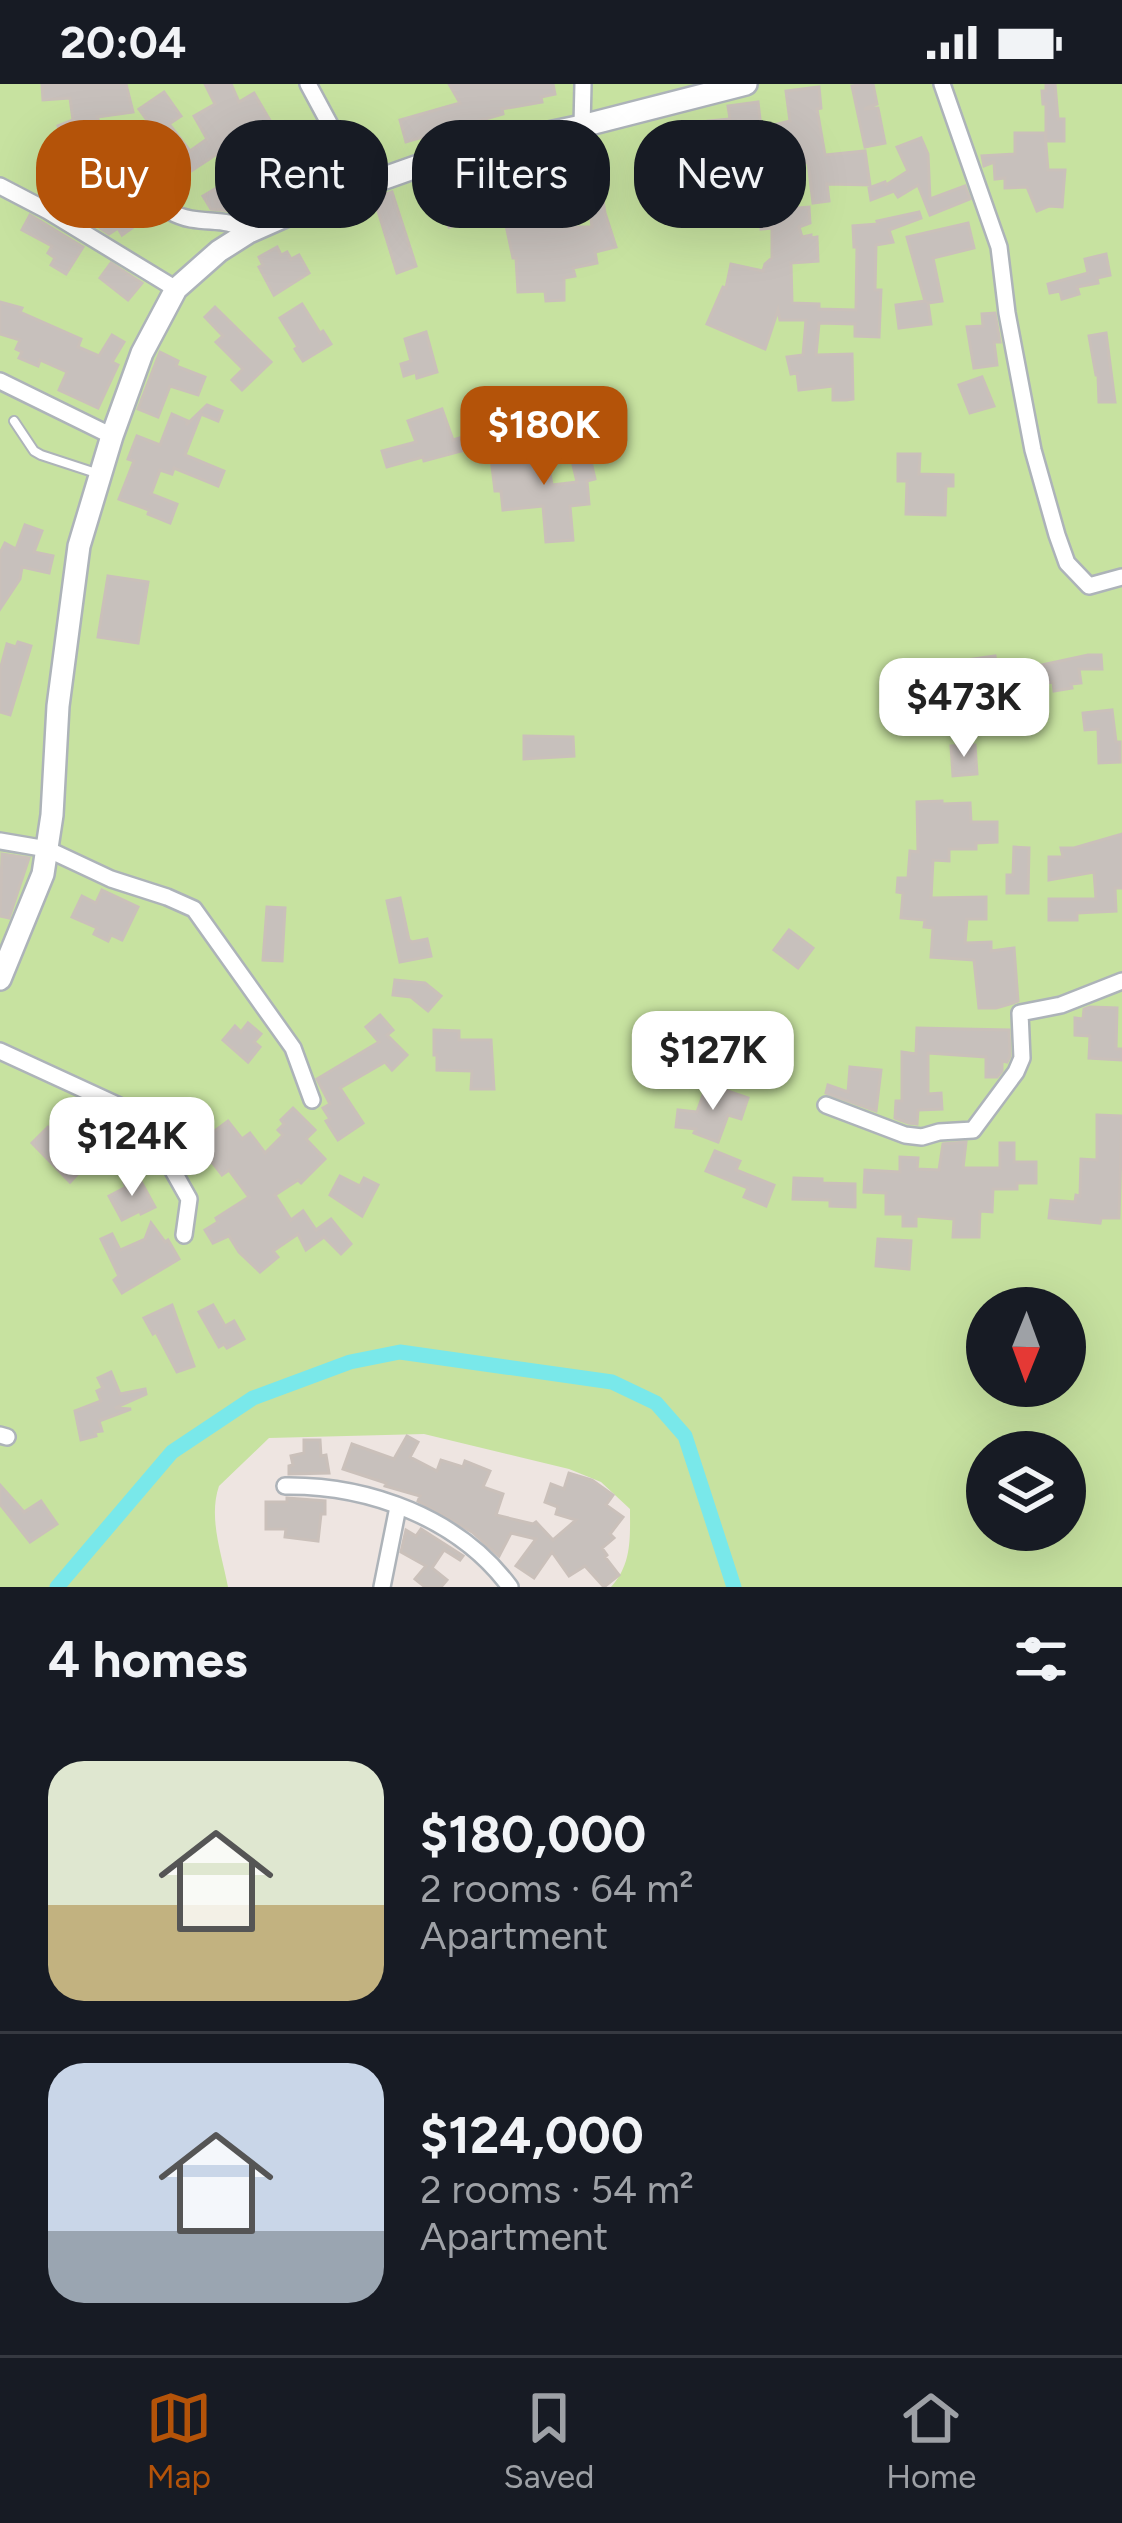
<!DOCTYPE html>
<meta charset="utf-8">
<style>
body{margin:0;font-family:Figtree,sans-serif;background:#242831;color:#f1f3f6;height:100vh;display:flex;flex-direction:column;font-size:45px;white-space:nowrap}
*{box-sizing:border-box;margin:0}
p{font-size:39px;color:#9ea1a6}
.icon{flex:none;width:66px;height:66px;fill:none;stroke:currentColor;stroke-width:2;stroke-linecap:round;stroke-linejoin:round}
.map{position:relative;height:1503px;overflow:hidden}
.side{display:flex;flex-direction:column;background:#171b24;flex:1}
.side>*{flex:none}
.hud{position:absolute;left:36px;top:36px;width:1050px;height:108px;display:flex;gap:24px}
.needle{width:78px;rotate:181deg}
.buttons{position:absolute;left:966px;top:1203px;display:grid;gap:24px}
.buttons a{display:grid;place-items:center;width:120px;height:120px;border-radius:50%;background:#171b24;box-shadow:0 12px 48px #0002;font-size:60px}
.price{position:absolute;translate:-50% -102px;padding:0 27px;border-radius:24px;background:#fff;color:#222;font-size:39px;line-height:78px;filter:drop-shadow(0 3px 6px #0008)}
.price::after{content:'';position:absolute;left:50%;top:72px;width:36px;height:27px;margin-left:-18px;background:inherit;clip-path:polygon(0 0,100% 0,50% 100%)}
.price.current{background:#b45309;color:#fff}
ul{padding:0;list-style:none}
li{display:flex;align-items:center;gap:36px;height:300px;padding:0 48px}
li+li{border-top:3px solid #363941}
li span{display:grid;place-items:center;flex:none;width:336px;height:240px;border-radius:36px;color:#555}
li>.icon{margin-inline-start:auto}
span .icon{width:144px;height:144px;fill:#fffc;stroke-width:1}
li b{font-size:51px}
h2{display:flex;justify-content:space-between;align-items:center;height:144px;padding:0 48px;font-size:51px}
.pill{padding:0 42px;border-radius:48px;background:#171b24;box-shadow:0 12px 48px #0002;font-size:42px;line-height:108px}
.pill.current{background:#b45309;color:#fff}
.status{display:flex;justify-content:space-between;align-items:center;height:84px;padding:0 60px;background:#171b24;direction:ltr}
.status svg{height:33px;fill:currentColor}
.tabs{display:flex;justify-content:space-around;align-items:center;height:168px;border-top:3px solid #363941;background:#171b24;font-size:33px;color:#9ea1a6}
.tabs a{display:grid;justify-items:center;gap:6px}
.tabs .current{color:#b45309}
.map>svg:first-child{display:block}
.green{fill:#c7e2a0;fill-rule:evenodd}
.lines{fill:none;stroke-linecap:round;stroke-linejoin:round}
.canal{stroke:#79e8ea;stroke-width:15}
.building{fill:#c7c0bc;stroke:#cac0ba;stroke-width:3}
.lane-casing{stroke:#adb3b9;stroke-width:12}
.street-casing{stroke:#adb3b9;stroke-width:20}
.secondary-casing{stroke:#adb3b9;stroke-width:26}
.lane{stroke:#fff;stroke-width:8}
.street{stroke:#fff;stroke-width:15}
.secondary{stroke:#fff;stroke-width:21}
</style>
<div class="status"><b>20:04</b><svg viewBox="0 0 49 12"><path d="M0 12V9h3v3zM5 12V6h3v6zM10 12V3h3v9zM15 12V0h3v12zM26 1h20v11H26zM47 4h2v5h-2z"/></svg></div>
<div class="map">
<svg width="1122" height="1503" viewBox="0 0 1122 1503">
<rect width="100%" height="100%" fill="#eee5e1"/>
<path class="green" d="M 0,0 L 1122,0 L 1122,1503 L 611,1503 C 632,1480 630,1454 630,1425 L 601,1398 L 569,1385 L 424,1350 L 269,1354 L 219,1402 C 208,1434 222,1471 228,1503 L 0,1503 ZM 987,1224 L 1065,1224 L 1065,1302 L 987,1302 ZM 987,1368 L 1065,1368 L 1065,1446 L 987,1446 Z"/>
<g class="lines">
<path class="canal" d="M 57,1503 L 172,1368 L 253,1314 L 350,1278 L 400,1268 L 612,1298 L 656,1319 L 685,1352 L 734,1503"/>
</g>
<g class="building">
<path d="M 42,0 L 126,0 L 133,28 L 97,33 L 106,54 L 106,71 L 87,79 L 85,73 L 80,76 L 69,52 L 62,55 L 58,42 L 73,36 L 70,14 L 43,16 Z"/>
<path d="M 205,0 L 231,0 L 239,18 L 254,9 L 282,57 L 263,68 L 279,95 L 291,88 L 298,101 L 271,116 L 266,106 L 254,113 L 252,109 L 232,121 L 235,125 L 231,127 L 211,125 L 203,112 L 232,95 L 217,70 L 185,91 L 178,80 L 151,93 L 141,78 L 168,65 L 139,25 L 164,8 L 181,32 L 169,40 L 190,67 L 207,55 L 194,32 L 215,20 Z"/>
<path d="M 449,0 L 553,0 L 555,10 L 541,13 L 542,18 L 502,25 L 503,30 L 406,58 L 400,36 L 460,19 Z"/>
<path d="M 863,0 L 873,0 L 877,20 L 864,25 L 878,24 L 885,59 L 865,63 L 852,2 Z"/>
<path d="M 1046,0 L 1055,0 L 1058,35 L 1064,35 L 1064,57 L 1046,57 L 1046,20 L 1043,20 L 1042,7 L 1046,7 Z"/>
<path d="M 819,3 L 821,24 L 817,25 L 825,71 L 865,67 L 870,101 L 827,100 L 829,117 L 813,119 L 808,78 L 767,89 L 772,126 L 809,123 L 810,139 L 799,143 L 802,153 L 811,151 L 811,154 L 817,153 L 818,177 L 791,179 L 792,219 L 819,220 L 819,225 L 856,226 L 857,163 L 854,163 L 853,142 L 878,140 L 877,137 L 919,128 L 921,134 L 889,146 L 893,158 L 876,161 L 875,206 L 881,206 L 879,253 L 855,252 L 855,240 L 819,239 L 816,271 L 852,270 L 853,315 L 846,316 L 833,316 L 833,302 L 799,306 L 797,289 L 791,290 L 787,273 L 803,271 L 806,236 L 780,236 L 778,226 L 765,265 L 707,240 L 723,203 L 726,204 L 731,180 L 763,187 L 765,180 L 772,174 L 772,144 L 761,145 L 759,125 L 749,127 L 747,116 L 703,118 L 703,101 L 719,101 L 719,106 L 745,105 L 741,51 L 710,53 L 708,37 L 730,35 L 728,22 L 758,18 L 761,44 L 790,37 L 786,7 Z"/>
<path d="M 1015,49 L 1045,49 L 1048,86 L 1065,86 L 1062,123 L 1049,122 L 1037,127 L 1027,103 L 1005,104 L 1005,94 L 995,95 L 994,78 L 984,82 L 982,72 L 1015,70 Z"/>
<path d="M 921,54 L 928,70 L 930,115 L 965,102 L 970,115 L 930,131 L 918,101 L 898,113 L 894,107 L 871,116 L 869,104 L 885,98 L 886,101 L 908,87 L 897,63 Z"/>
<path d="M 706,57 L 710,76 L 692,80 L 693,109 L 639,111 L 638,105 L 672,98 L 670,64 Z"/>
<path d="M 508,73 L 512,87 L 537,80 L 541,94 L 570,86 L 575,104 L 588,101 L 592,114 L 561,122 L 563,143 L 592,143 L 589,117 L 603,116 L 605,129 L 616,163 L 595,168 L 597,179 L 573,184 L 575,192 L 564,194 L 564,216 L 546,217 L 545,207 L 518,208 L 516,174 L 513,174 L 497,99 L 478,104 L 472,82 Z"/>
<path d="M 118,93 L 141,129 L 128,137 L 132,144 L 122,151 L 118,144 L 109,150 L 100,144 L 81,116 Z"/>
<path d="M 472,98 L 483,132 L 449,143 L 438,110 Z"/>
<path d="M 392,108 L 416,182 L 397,189 L 374,114 Z"/>
<path d="M 30,131 L 83,163 L 66,190 L 51,181 L 55,174 L 48,169 L 52,162 L 22,146 Z"/>
<path d="M 968,139 L 974,164 L 933,174 L 942,217 L 928,219 L 931,240 L 899,244 L 896,221 L 925,217 L 907,153 Z"/>
<path d="M 277,163 L 281,171 L 287,168 L 291,175 L 299,171 L 309,189 L 274,211 L 259,183 L 263,181 L 259,173 Z"/>
<path d="M 1106,170 L 1110,191 L 1097,194 L 1098,199 L 1077,203 L 1079,210 L 1062,215 L 1060,207 L 1050,209 L 1048,200 L 1088,189 L 1085,175 Z"/>
<path d="M 111,179 L 142,199 L 128,216 L 100,194 Z"/>
<path d="M 0,218 L 22,224 L 20,228 L 81,255 L 78,263 L 99,272 L 112,251 L 124,258 L 112,278 L 118,281 L 98,324 L 59,306 L 67,288 L 40,276 L 38,282 L 19,274 L 22,268 L 16,265 L 20,256 L 0,250 Z"/>
<path d="M 302,220 L 320,249 L 323,247 L 331,260 L 303,277 L 295,265 L 298,263 L 280,234 Z"/>
<path d="M 215,223 L 271,278 L 242,306 L 232,296 L 243,285 L 216,258 L 223,252 L 205,233 Z"/>
<path d="M 995,229 L 1000,258 L 994,258 L 997,281 L 974,284 L 967,243 L 983,242 L 982,230 Z"/>
<path d="M 426,248 L 437,288 L 417,294 L 416,288 L 404,292 L 401,280 L 411,277 L 405,255 Z"/>
<path d="M 1106,249 L 1115,318 L 1099,318 L 1098,291 L 1096,291 L 1089,252 Z"/>
<path d="M 160,268 L 178,277 L 176,282 L 205,293 L 198,311 L 170,302 L 158,333 L 138,325 Z"/>
<path d="M 982,293 L 994,322 L 970,329 L 959,301 Z"/>
<path d="M 207,321 L 222,327 L 218,337 L 201,330 L 185,371 L 224,387 L 218,402 L 174,384 L 172,390 L 160,386 L 151,410 L 177,420 L 170,439 L 148,430 L 149,426 L 119,415 L 134,377 L 128,375 L 137,352 L 160,361 L 172,330 L 188,337 L 186,341 Z"/>
<path d="M 442,325 L 453,356 L 466,352 L 469,365 L 424,377 L 423,373 L 387,383 L 382,367 L 416,358 L 408,337 Z"/>
<path d="M 587,360 L 595,395 L 587,397 L 589,420 L 570,422 L 573,456 L 546,458 L 543,422 L 503,426 L 501,407 L 495,407 L 491,374 L 546,365 L 552,401 L 577,398 L 569,364 Z"/>
<path d="M 898,370 L 920,370 L 919,390 L 953,391 L 953,402 L 946,402 L 945,431 L 906,430 L 907,397 L 898,397 Z"/>
<path d="M 25,441 L 42,447 L 34,468 L 53,472 L 49,489 L 22,483 L 20,495 L 0,525 L 0,469 L 5,459 L 16,465 Z"/>
<path d="M 108,492 L 148,498 L 138,559 L 98,553 Z"/>
<path d="M 18,558 L 31,562 L 10,631 L 0,628 L 0,586 L 7,560 L 16,563 Z"/>
<path d="M 1088,571 L 1101,571 L 1102,585 L 1079,585 L 1081,599 L 1071,600 L 1072,604 L 1054,607 L 1053,598 L 1045,599 L 1042,581 Z"/>
<path d="M 995,572 L 1000,606 L 964,610 L 959,577 Z"/>
<path d="M 1112,626 L 1116,658 L 1120,658 L 1120,678 L 1099,679 L 1098,645 L 1085,646 L 1083,629 Z"/>
<path d="M 524,652 L 573,653 L 574,672 L 524,675 Z"/>
<path d="M 975,661 L 977,690 L 953,692 L 951,662 Z"/>
<path d="M 942,717 L 942,720 L 970,719 L 971,738 L 997,738 L 997,758 L 976,759 L 976,765 L 949,765 L 949,777 L 933,776 L 931,814 L 986,813 L 986,835 L 967,835 L 965,859 L 991,858 L 991,867 L 1014,864 L 1018,917 L 1013,919 L 996,924 L 979,924 L 974,876 L 931,873 L 933,844 L 924,843 L 925,836 L 901,834 L 903,809 L 897,808 L 898,794 L 908,794 L 910,767 L 918,768 L 917,718 Z"/>
<path d="M 1122,750 L 1122,804 L 1115,804 L 1116,827 L 1077,829 L 1077,836 L 1049,836 L 1049,815 L 1096,815 L 1094,788 L 1049,796 L 1049,773 L 1063,773 L 1061,764 L 1074,764 Z"/>
<path d="M 1014,763 L 1029,764 L 1028,809 L 1007,809 L 1007,791 L 1013,791 Z"/>
<path d="M 2,770 L 29,774 L 9,834 L 0,832 Z"/>
<path d="M 102,806 L 138,823 L 122,856 L 111,851 L 108,857 L 94,850 L 97,844 L 72,833 L 82,812 L 96,819 Z"/>
<path d="M 400,814 L 409,856 L 412,858 L 427,855 L 431,872 L 400,878 L 387,817 Z"/>
<path d="M 267,823 L 285,824 L 282,877 L 263,876 Z"/>
<path d="M 789,846 L 813,864 L 798,884 L 774,866 Z"/>
<path d="M 395,896 L 425,899 L 441,912 L 428,927 L 411,913 L 393,911 Z"/>
<path d="M 1090,923 L 1117,924 L 1116,965 L 1122,965 L 1122,976 L 1089,974 L 1090,952 L 1075,951 L 1075,934 L 1083,935 L 1084,925 Z"/>
<path d="M 380,931 L 393,946 L 387,951 L 407,971 L 392,986 L 385,978 L 340,1004 L 363,1039 L 338,1056 L 326,1037 L 330,1035 L 323,1024 L 330,1020 L 317,995 L 379,958 L 366,943 Z"/>
<path d="M 248,939 L 261,950 L 254,958 L 260,963 L 248,978 L 223,956 L 235,942 L 241,948 Z"/>
<path d="M 917,944 L 1009,946 L 1010,972 L 1007,978 L 1002,977 L 1002,987 L 997,993 L 986,993 L 986,973 L 928,969 L 928,1010 L 941,1009 L 942,1025 L 918,1026 L 917,1040 L 908,1039 L 895,1034 L 896,1017 L 902,1017 L 902,968 L 916,970 Z"/>
<path d="M 434,946 L 459,947 L 459,956 L 491,956 L 494,1005 L 471,1005 L 472,987 L 437,986 L 437,971 L 434,971 Z"/>
<path d="M 850,983 L 881,986 L 876,1027 L 826,1009 L 828,1001 L 848,1008 Z"/>
<path d="M 707,1000 L 748,1014 L 741,1035 L 728,1031 L 718,1058 L 694,1049 L 696,1045 L 676,1043 L 678,1026 L 697,1028 Z"/>
<path d="M 293,1024 L 315,1046 L 306,1055 L 325,1075 L 301,1099 L 298,1096 L 275,1111 L 291,1136 L 303,1127 L 316,1146 L 331,1135 L 351,1160 L 341,1170 L 324,1153 L 306,1166 L 298,1150 L 273,1167 L 278,1173 L 260,1188 L 239,1168 L 229,1152 L 213,1159 L 205,1146 L 218,1138 L 216,1134 L 249,1113 L 229,1086 L 222,1091 L 212,1078 L 194,1089 L 183,1073 L 211,1055 L 208,1052 L 228,1037 L 242,1055 L 250,1049 L 265,1069 L 283,1051 L 278,1046 L 284,1040 L 281,1036 Z"/>
<path d="M 1097,1031 L 1122,1032 L 1119,1134 L 1101,1134 L 1100,1139 L 1049,1134 L 1051,1116 L 1075,1118 L 1076,1111 L 1080,1112 L 1081,1075 L 1097,1076 Z"/>
<path d="M 48,1043 L 64,1059 L 71,1052 L 91,1071 L 83,1078 L 86,1081 L 70,1098 L 32,1059 Z"/>
<path d="M 966,1058 L 963,1084 L 1000,1084 L 1000,1059 L 1014,1059 L 1014,1078 L 1036,1078 L 1036,1099 L 1017,1099 L 1017,1105 L 993,1105 L 992,1128 L 980,1127 L 979,1153 L 953,1153 L 954,1135 L 916,1132 L 916,1142 L 903,1142 L 903,1130 L 886,1130 L 886,1109 L 864,1108 L 865,1086 L 900,1088 L 900,1073 L 918,1074 L 917,1085 L 939,1086 L 943,1060 Z"/>
<path d="M 715,1067 L 740,1077 L 736,1086 L 774,1101 L 766,1122 L 744,1113 L 748,1104 L 706,1087 Z"/>
<path d="M 138,1092 L 155,1123 L 141,1130 L 140,1127 L 122,1136 L 109,1112 L 126,1103 L 124,1099 Z"/>
<path d="M 340,1092 L 360,1102 L 364,1094 L 378,1101 L 362,1132 L 330,1111 Z"/>
<path d="M 794,1094 L 822,1095 L 822,1099 L 855,1100 L 855,1123 L 830,1122 L 830,1116 L 793,1115 Z"/>
<path d="M 151,1139 L 165,1158 L 168,1156 L 179,1175 L 122,1209 L 114,1196 L 119,1192 L 101,1155 L 112,1150 L 120,1166 L 145,1155 Z"/>
<path d="M 878,1155 L 911,1157 L 909,1185 L 876,1182 Z"/>
<path d="M 172,1221 L 194,1282 L 177,1288 L 156,1248 L 153,1250 L 144,1234 Z"/>
<path d="M 213,1221 L 225,1242 L 234,1237 L 244,1255 L 227,1264 L 224,1260 L 219,1263 L 199,1228 Z"/>
<path d="M 111,1288 L 120,1310 L 145,1305 L 146,1310 L 115,1324 L 131,1325 L 99,1337 L 102,1347 L 95,1348 L 96,1352 L 81,1356 L 75,1327 L 101,1317 L 97,1307 L 103,1304 L 98,1294 Z"/>
<path d="M 407,1352 L 418,1358 L 410,1373 L 437,1387 L 441,1376 L 463,1383 L 465,1377 L 490,1387 L 483,1403 L 503,1410 L 496,1431 L 533,1440 L 536,1438 L 553,1456 L 576,1436 L 556,1430 L 558,1423 L 545,1418 L 551,1400 L 564,1405 L 569,1389 L 592,1396 L 613,1411 L 606,1421 L 623,1433 L 610,1450 L 614,1454 L 602,1464 L 607,1471 L 605,1473 L 619,1491 L 604,1503 L 585,1482 L 569,1492 L 552,1468 L 534,1494 L 516,1482 L 536,1455 L 511,1449 L 499,1472 L 472,1448 L 418,1417 L 420,1412 L 385,1402 L 386,1399 L 343,1385 L 352,1360 L 394,1375 Z"/>
<path d="M 304,1356 L 320,1356 L 321,1372 L 326,1371 L 329,1389 L 289,1390 L 289,1382 L 293,1381 L 291,1372 L 304,1369 Z"/>
<path d="M 0,1401 L 24,1428 L 41,1417 L 57,1440 L 30,1458 L 0,1420 Z"/>
<path d="M 287,1414 L 325,1417 L 325,1430 L 321,1430 L 318,1457 L 285,1453 L 286,1445 L 266,1445 L 266,1418 L 287,1418 Z"/>
<path d="M 421,1445 L 463,1472 L 460,1476 L 444,1466 L 432,1484 L 447,1496 L 441,1503 L 425,1503 L 415,1495 L 426,1482 L 401,1468 L 406,1446 L 416,1452 Z"/>
</g>
<g class="lines">
<defs>
<path id="lane" d="M 14,337 L 34,367 L 41,371 L 99,390"/>
<g id="street">
<path d="M 308,0 L 363,102"/>
<path d="M 942,0 L 999,163 L 1007,229 L 1033,366 L 1057,451 L 1067,479 L 1089,502 L 1122,493"/>
<path d="M 582,42 L 583,0"/>
<path d="M 116,60 C 135,91 152,128 191,135 C 215,139 226,134 249,148"/>
<path d="M 0,102 L 48,127 L 176,205"/>
<path d="M 0,297 L 112,352"/>
<path d="M 0,757 L 47,765 L 111,795 L 167,813 L 194,825 L 293,964 L 312,1016"/>
<path d="M 0,967 L 126,1025 L 162,1067 L 189,1115 L 184,1151"/>
<path d="M 826,1021 L 905,1051 L 922,1053 L 939,1048 L 973,1046 L 1016,988 L 1022,974 L 1020,929 L 1061,921 L 1122,897"/>
<path d="M 0,1351 L 7,1353"/>
<path d="M 285,1402 C 369,1401 459,1434 510,1503"/>
<path d="M 382,1503 L 398,1423"/>
</g>
<path id="secondary" d="M 0,895 L 43,790 L 52,731 L 58,622 L 79,462 L 112,352 L 142,269 L 176,205 L 219,167 L 249,148 L 317,118 L 458,68 L 582,42 L 746,0"/>
</defs>
<use href="#lane" class="lane-casing"/>
<use href="#street" class="street-casing"/>
<use href="#secondary" class="secondary-casing"/>
<use href="#lane" class="lane"/>
<use href="#street" class="street"/>
<use href="#secondary" class="secondary"/>
</g>
</svg>
<div class="buttons">
<a><svg class="needle" viewBox="-14 -14 28 28"><path d="M0-13l5 13h-10z" fill="#e53935"/><path d="M0 13l5-13h-10z" fill="#9ea1a6"/></svg></a>
<a><svg class="icon" aria-label="layers" viewBox="0 0 24 24"><path d="M12 4l9 5-9 5-9-5zM3 14l9 5 9-5"/></svg></a>
</div>
<b class="price current" style="left:544px;top:404px">$180K</b>
<b class="price" style="left:964px;top:676px">$473K</b>
<b class="price" style="left:713px;top:1029px">$127K</b>
<b class="price" style="left:132px;top:1115px">$124K</b>
<div class="hud">
<a class="pill current">Buy</a>
<a class="pill">Rent</a>
<a class="pill">Filters</a>
<a class="pill">New</a>
</div>
</div>
<section class="side">
<h2>4 homes<svg class="icon" aria-label="filters" viewBox="0 0 24 24"><path d="M4 7h16M4 17h16"/><circle cx="9" cy="7" r="2"/><circle cx="15" cy="17" r="2"/></svg></h2>
<ul>
<li><span style="background:linear-gradient(#dfe7d0 60%,#c2b280 0)"><svg class="icon" aria-label="home" viewBox="0 0 24 24"><path d="M3 11l9-7 9 7M6 9v11h12V9"/></svg></span><div><b>$180,000</b><p>2 rooms · 64 m²</p><p>Apartment</p></div></li>
<li><span style="background:linear-gradient(#c9d6e8 70%,#9aa5b1 0)"><svg class="icon" aria-label="home" viewBox="0 0 24 24"><path d="M3 11l9-7 9 7M6 9v11h12V9"/></svg></span><div><b>$124,000</b><p>2 rooms · 54 m²</p><p>Apartment</p></div></li>
</ul>
</section>
<nav class="tabs">
<a class="current"><svg class="icon" aria-label="map" viewBox="0 0 24 24"><path d="M3 6l6-2 6 2 6-2v14l-6 2-6-2-6 2zM9 4v14M15 6v14"/></svg>Map</a>
<a><svg class="icon" aria-label="saved" viewBox="0 0 24 24"><path d="M7 4h10v16l-5-4-5 4z"/></svg>Saved</a>
<a><svg class="icon" aria-label="home" viewBox="0 0 24 24"><path d="M3 11l9-7 9 7M6 9v11h12V9"/></svg>Home</a>
</nav>
